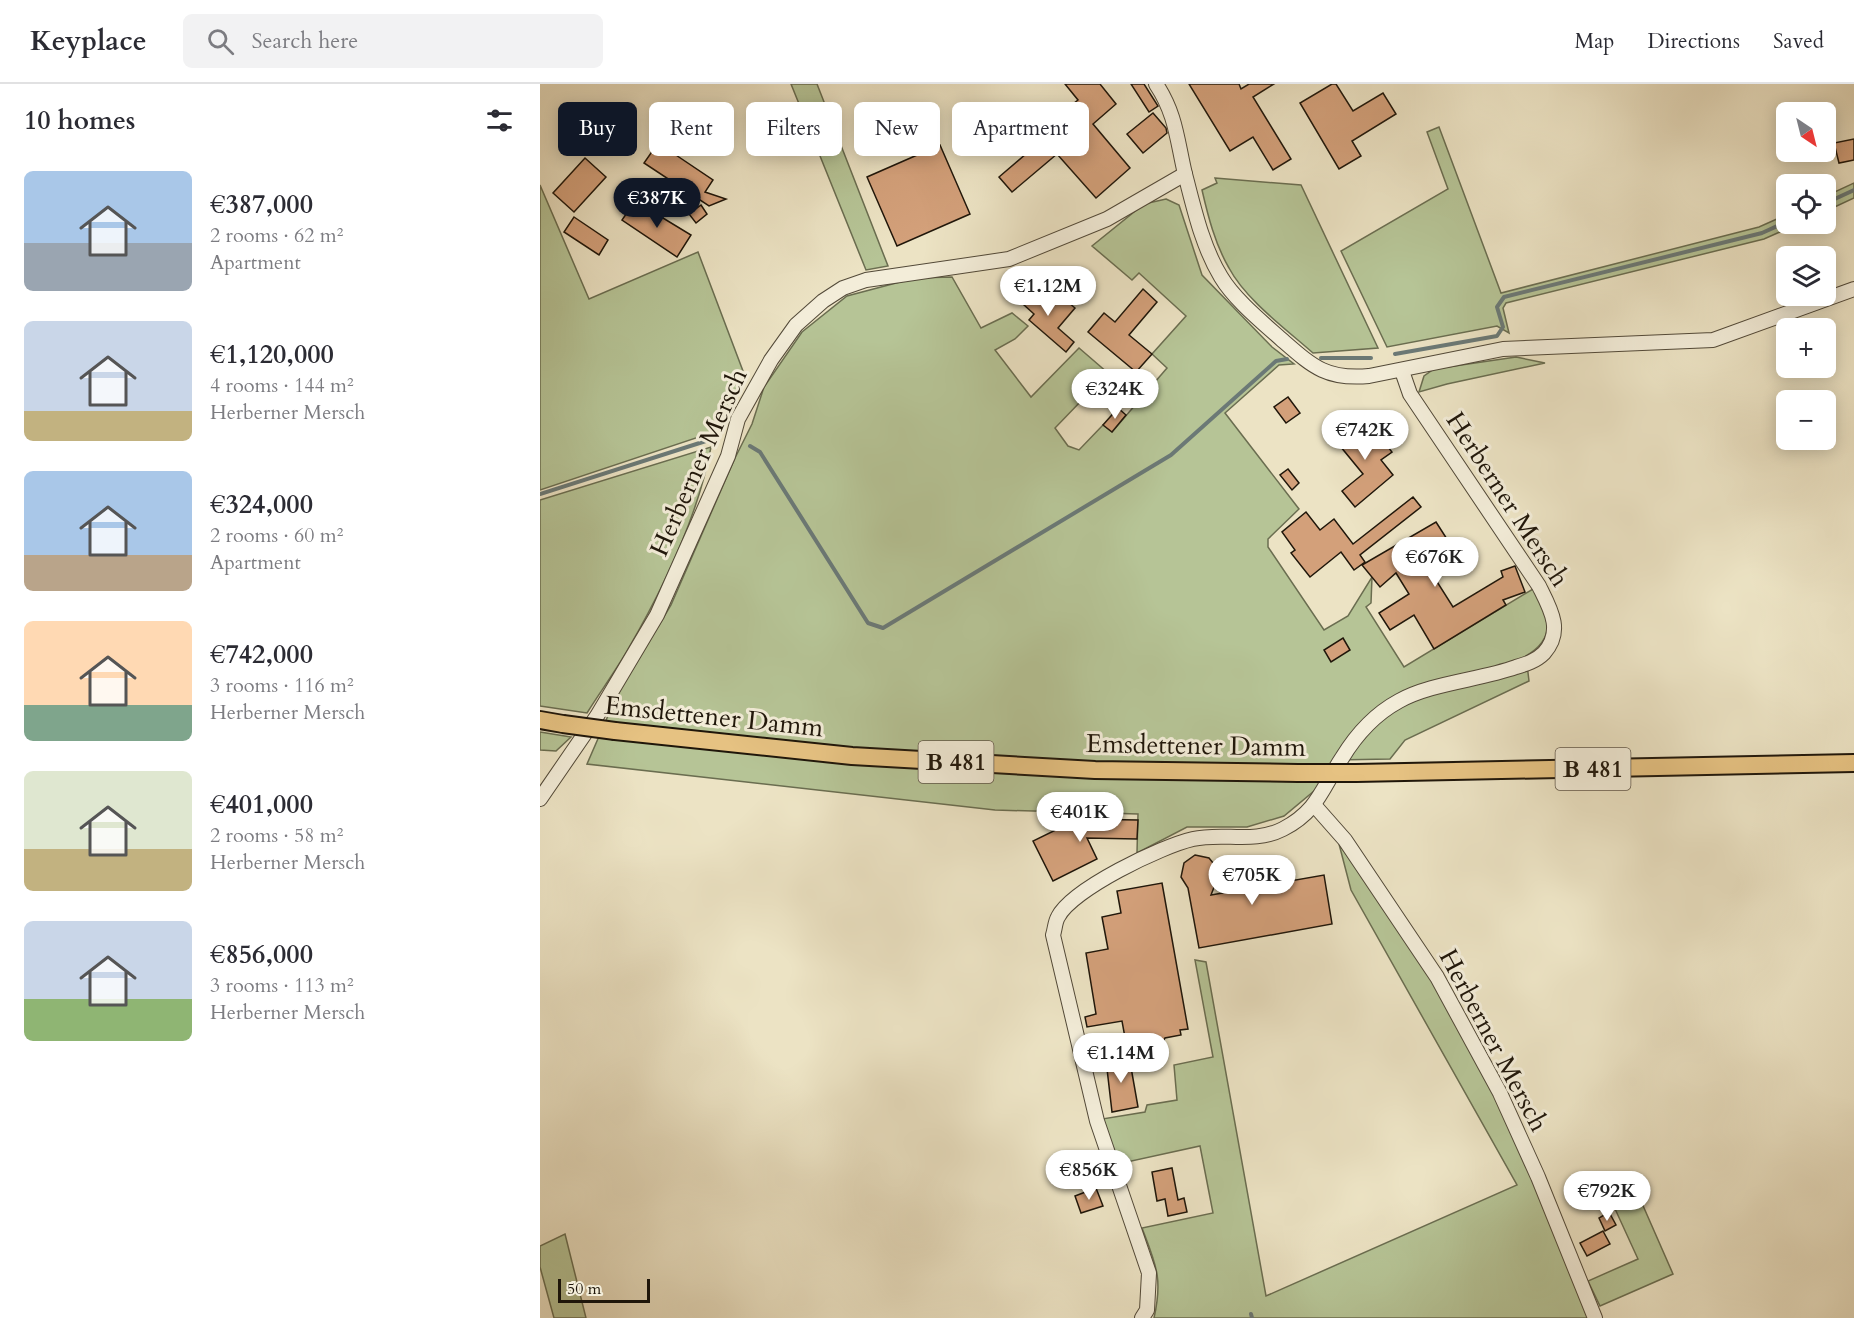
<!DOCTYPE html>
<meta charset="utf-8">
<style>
body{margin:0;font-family:Cardo,serif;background:#f2f2f3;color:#2b2b33;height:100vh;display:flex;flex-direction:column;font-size:22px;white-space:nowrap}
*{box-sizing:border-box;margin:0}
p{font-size:20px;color:#7c7c81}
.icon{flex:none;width:33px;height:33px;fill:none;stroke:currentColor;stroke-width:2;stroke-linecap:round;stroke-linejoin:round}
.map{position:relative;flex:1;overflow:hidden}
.side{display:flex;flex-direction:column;background:#fff;width:540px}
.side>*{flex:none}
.guide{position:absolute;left:18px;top:18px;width:570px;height:54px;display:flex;gap:12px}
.needle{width:39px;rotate:145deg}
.buttons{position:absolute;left:1236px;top:18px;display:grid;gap:12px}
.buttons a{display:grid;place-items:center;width:60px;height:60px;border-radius:9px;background:#fff;box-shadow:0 3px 15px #0003;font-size:30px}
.scale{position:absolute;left:18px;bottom:15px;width:92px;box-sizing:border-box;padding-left:6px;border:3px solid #1f160a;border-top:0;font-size:16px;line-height:21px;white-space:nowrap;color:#1f160a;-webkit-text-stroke:4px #f3edd9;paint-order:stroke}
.price{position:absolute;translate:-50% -51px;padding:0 14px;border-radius:21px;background:#fff;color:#222;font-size:20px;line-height:39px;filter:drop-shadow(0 2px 3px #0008)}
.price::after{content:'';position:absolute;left:50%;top:36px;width:18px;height:14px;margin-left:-9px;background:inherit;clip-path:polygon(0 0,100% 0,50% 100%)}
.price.active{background:#111827;color:#fff}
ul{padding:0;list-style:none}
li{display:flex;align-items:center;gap:18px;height:150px;padding:0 24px}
li span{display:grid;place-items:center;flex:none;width:168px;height:120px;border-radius:9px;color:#555}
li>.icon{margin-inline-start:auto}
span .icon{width:72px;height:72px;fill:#fffc;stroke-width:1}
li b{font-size:26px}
h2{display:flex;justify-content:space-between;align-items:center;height:72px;padding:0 24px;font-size:26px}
.chip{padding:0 21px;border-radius:9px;background:#fff;box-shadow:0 3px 15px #0003;font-size:21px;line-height:54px}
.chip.active{background:#111827;color:#fff}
header{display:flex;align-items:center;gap:36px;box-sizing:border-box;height:84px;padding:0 30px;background:#fff;border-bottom:2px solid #e1e1e2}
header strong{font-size:28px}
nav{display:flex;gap:33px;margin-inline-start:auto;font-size:21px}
.search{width:420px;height:54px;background:#f2f2f3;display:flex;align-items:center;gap:15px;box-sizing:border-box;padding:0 21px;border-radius:9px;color:#7c7c81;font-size:22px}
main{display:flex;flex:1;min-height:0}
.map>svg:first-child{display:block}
.green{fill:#b6c496;stroke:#6a6d50;stroke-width:1.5}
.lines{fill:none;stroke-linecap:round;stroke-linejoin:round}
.stream{stroke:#6b7976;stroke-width:4}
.building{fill:#d3a07a;stroke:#1f160a;stroke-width:1.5}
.minor-casing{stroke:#524938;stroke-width:16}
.major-casing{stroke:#1f160a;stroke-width:20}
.minor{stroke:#f3edd9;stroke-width:14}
.major{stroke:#e6c282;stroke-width:16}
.major-bridge-casing{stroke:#1f160a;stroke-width:20;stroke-linecap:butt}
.major-bridge{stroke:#e6c282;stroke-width:16}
.labels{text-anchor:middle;stroke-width:6;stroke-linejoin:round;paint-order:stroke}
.shield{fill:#f3edd9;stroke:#5f5648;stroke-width:1.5}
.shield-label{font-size:24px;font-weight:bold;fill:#1f160a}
.street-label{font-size:26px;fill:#1f160a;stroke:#f3edd9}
</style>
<header>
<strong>Keyplace</strong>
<div class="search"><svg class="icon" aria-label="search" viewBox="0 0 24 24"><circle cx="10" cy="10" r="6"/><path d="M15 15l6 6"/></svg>Search here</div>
<nav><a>Map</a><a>Directions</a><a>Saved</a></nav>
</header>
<main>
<section class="side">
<h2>10 homes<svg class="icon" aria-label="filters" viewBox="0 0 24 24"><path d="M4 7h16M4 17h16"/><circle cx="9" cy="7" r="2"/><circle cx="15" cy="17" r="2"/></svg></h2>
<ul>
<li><span style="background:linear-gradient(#a9c7e8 60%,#9aa5b1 0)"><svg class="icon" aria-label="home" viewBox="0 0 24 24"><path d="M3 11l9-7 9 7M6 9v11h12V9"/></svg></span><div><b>€387,000</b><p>2 rooms · 62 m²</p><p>Apartment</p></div></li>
<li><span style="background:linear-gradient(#c9d6e8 75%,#c2b280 0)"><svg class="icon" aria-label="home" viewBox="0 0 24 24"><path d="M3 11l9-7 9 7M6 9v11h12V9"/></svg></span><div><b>€1,120,000</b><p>4 rooms · 144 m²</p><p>Herberner Mersch</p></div></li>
<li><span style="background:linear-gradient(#a9c7e8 70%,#b9a48a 0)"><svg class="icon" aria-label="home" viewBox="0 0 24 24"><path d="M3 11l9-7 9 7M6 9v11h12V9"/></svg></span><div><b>€324,000</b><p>2 rooms · 60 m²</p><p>Apartment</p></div></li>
<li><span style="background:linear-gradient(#ffd9b3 70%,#7fa58c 0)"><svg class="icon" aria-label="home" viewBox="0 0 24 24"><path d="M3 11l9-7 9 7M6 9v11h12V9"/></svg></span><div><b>€742,000</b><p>3 rooms · 116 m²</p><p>Herberner Mersch</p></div></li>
<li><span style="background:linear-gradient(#dfe7d0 65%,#c2b280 0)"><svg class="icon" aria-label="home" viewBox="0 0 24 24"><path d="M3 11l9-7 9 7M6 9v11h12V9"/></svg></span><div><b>€401,000</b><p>2 rooms · 58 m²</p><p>Herberner Mersch</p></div></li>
<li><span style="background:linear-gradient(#c9d6e8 65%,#8fb573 0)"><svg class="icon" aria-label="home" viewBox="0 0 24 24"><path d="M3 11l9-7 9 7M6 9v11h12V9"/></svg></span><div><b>€856,000</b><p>3 rooms · 113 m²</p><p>Herberner Mersch</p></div></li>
</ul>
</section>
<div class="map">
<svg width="1314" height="1234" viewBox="0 0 1314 1234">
<rect width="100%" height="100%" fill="#ece3c4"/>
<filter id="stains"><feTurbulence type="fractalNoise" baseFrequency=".00333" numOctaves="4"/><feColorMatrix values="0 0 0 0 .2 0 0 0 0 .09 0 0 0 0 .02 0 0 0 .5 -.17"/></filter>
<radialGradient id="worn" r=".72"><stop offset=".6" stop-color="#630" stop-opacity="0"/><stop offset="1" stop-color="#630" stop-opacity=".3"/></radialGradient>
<g class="green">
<path d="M 251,0 L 277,0 L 348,182 L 326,186 Z"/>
<path d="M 899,43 L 961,209 L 1219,143 L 1246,131 L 1246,140 L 1258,140 L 1224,155 L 966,219 L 963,224 L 969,249 L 957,242 L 847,263 L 801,167 L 908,105 L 887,48 Z"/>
<path d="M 675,94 L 761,101 L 838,264 L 773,269 C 746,245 706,216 689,184 C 675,160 668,132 662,106 L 677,99 Z"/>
<path d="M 1314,99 L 1314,114 L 1286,127 L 1286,112 Z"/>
<path d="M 0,101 L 49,215 L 158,168 L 206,295 L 174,348 L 0,406 Z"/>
<path d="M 626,115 L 639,121 L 662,191 L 732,263 L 754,280 L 739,281 L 685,329 L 759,425 L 728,455 L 728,463 L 784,546 L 808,532 L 832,493 L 831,519 L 826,523 L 864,583 L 993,505 C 1008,533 1018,553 986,572 L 989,597 L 865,656 L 850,675 L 795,676 L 780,702 L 744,732 L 707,743 L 647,743 L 597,769 L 598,730 L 455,726 L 47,680 L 77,611 L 131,521 L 195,374 L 212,340 L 224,303 L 262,248 L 307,212 L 375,194 L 412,193 L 441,244 L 472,229 L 488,242 L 475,255 L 455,266 L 491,313 L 539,264 L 568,289 L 515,344 L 528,362 L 539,366 L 563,341 L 572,348 L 627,284 L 612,270 L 646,232 L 599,189 L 592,196 L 552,162 L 604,120 Z"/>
<path d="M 976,273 L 1005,279 L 907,300 L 879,308 L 884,292 L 894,285 Z"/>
<path d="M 171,363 C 158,432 122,507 87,567 C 75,588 60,608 47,629 L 0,622 L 0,416 Z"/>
<path d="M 0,648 L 31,653 L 16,667 L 0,666 Z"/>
<path d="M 799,760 C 830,803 862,846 890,891 C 958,997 1003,1118 1049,1234 L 614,1234 C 623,1194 616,1181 602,1144 L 673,1129 L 660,1062 L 578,1080 L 562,1035 L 605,1028 L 607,1021 L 637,1016 L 634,981 L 673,973 L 655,876 L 666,878 L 726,1212 L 977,1101 L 811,806 Z"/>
<path d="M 1090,1092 L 1133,1190 L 1060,1222 L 1048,1197 L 1098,1175 L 1065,1103 Z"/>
<path d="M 25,1150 L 46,1234 L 14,1234 L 0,1183 L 0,1162 Z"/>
</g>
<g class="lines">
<g class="stream">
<path d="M 1286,119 L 1314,106"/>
<path d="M 855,270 L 957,252 L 963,243 L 957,223 L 964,213 L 1222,149 L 1246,138"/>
<path d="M 781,274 L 831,274"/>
<path d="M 210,362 L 220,368 L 328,539 L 343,544 L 631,371 L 736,277 L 747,275"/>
<path d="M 0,410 L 169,356"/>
<path d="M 711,1230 L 712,1234"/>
</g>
</g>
<g class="building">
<path d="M 525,0 L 560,0 L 576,20 L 553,40 L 590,84 L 556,114 L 517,70 L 472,108 L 459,93 L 537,26 L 533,20 L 538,16 Z"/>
<path d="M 591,0 L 604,0 L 618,22 L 609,28 Z"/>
<path d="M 649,0 L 699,0 L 701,5 L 709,0 L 734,0 L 713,13 L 751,75 L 733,86 L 713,53 L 690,67 Z"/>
<path d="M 792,0 L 796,0 L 813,27 L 843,9 L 856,30 L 812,57 L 821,72 L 799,85 L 760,19 Z"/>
<path d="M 613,29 L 626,44 L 627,49 L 603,69 L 587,50 Z"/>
<path d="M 462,35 L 475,55 L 466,61 L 453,41 Z"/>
<path d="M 1314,55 L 1314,76 L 1299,79 L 1294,59 Z"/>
<path d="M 118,59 L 173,96 L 165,108 L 186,115 L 169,122 L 104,79 Z"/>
<path d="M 400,61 L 430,130 L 357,162 L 327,93 Z"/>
<path d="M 45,74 L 66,93 L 34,128 L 13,109 Z"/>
<path d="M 95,117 L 151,151 L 137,173 L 82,136 Z"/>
<path d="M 161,121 L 167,130 L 156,139 L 149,130 Z"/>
<path d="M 34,133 L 68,156 L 59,171 L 24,148 Z"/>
<path d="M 481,202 L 509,226 L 521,212 L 535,224 L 518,244 L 534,258 L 526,268 L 489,236 L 494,230 L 473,211 Z"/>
<path d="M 603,205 L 617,218 L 589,251 L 612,270 L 596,288 L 548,248 L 564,229 L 575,238 Z"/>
<path d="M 748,313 L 760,329 L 746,339 L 734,323 Z"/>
<path d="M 578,324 L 586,331 L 572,348 L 563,341 Z"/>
<path d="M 825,334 L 852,368 L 841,376 L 853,391 L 815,423 L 802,407 L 823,390 L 796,357 Z"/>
<path d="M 748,385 L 759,399 L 752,406 L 740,391 Z"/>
<path d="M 873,413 L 881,423 L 820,471 L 825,478 L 814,486 L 801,468 L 770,493 L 751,469 L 755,466 L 742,448 L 766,428 L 780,446 L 794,435 L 813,460 Z"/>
<path d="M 896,438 L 914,466 L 887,482 L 913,523 L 963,493 L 961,487 L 975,482 L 985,508 L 963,516 L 966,521 L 894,565 L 874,531 L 850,546 L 839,529 L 869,510 L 856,489 L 840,503 L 822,481 Z"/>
<path d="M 803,554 L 810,566 L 791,578 L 784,566 Z"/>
<path d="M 538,735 L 598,736 L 597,755 L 547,754 L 557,775 L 513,797 L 493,757 Z"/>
<path d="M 655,771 L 669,774 L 678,785 L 678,793 L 671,811 L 784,791 L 792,840 L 659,864 L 648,804 L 641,793 L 644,779 Z"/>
<path d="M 622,799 L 648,945 L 640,946 L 641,951 L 625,954 L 621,962 L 605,966 L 586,959 L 582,937 L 547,943 L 545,933 L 556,930 L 546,869 L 568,865 L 562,833 L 581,829 L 577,807 Z"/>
<path d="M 589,972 L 598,1023 L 572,1028 L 566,976 Z"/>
<path d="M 632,1084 L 638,1116 L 644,1114 L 647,1128 L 628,1132 L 625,1115 L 617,1117 L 612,1088 Z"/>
<path d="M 556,1104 L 563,1122 L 541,1129 L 535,1112 Z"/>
<path d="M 1069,1128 L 1076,1141 L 1065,1147 L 1059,1134 Z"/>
<path d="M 1063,1147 L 1070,1160 L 1047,1172 L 1040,1159 Z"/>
</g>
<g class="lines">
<defs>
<g id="minor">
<path d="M 616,0 C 636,30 637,56 645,90 C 654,124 662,162 681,193 C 694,215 722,238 741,255 C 772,282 786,296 829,292 L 963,265 L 1173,256 L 1314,205"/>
<path d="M 0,715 L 57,632 L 117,531 L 188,372 L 198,335 L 231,276 L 256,241 L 283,217 L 303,204 L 326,196 L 469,175 L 567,135 L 645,90"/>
<path d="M 775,722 L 805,756 L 897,893 L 960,1009 L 998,1093 L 1055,1234"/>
<path d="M 602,1234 L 607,1226 L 609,1189 L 557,1037 L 513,851 C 515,845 515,838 518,833 C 532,805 622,762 653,755 C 683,748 714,760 743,745 C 778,727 782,704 802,674 C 816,651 835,630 859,617 C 891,599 940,596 976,583 C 986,580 996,577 1004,569 C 1024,547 1010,524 999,502 L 870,310 L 862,287"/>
</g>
<g id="major">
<path d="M 0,636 L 23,640"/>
<path d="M 75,647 L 312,672 L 555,686 L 758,689"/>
<path d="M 816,689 L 1314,679"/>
</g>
</defs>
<use href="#minor" class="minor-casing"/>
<use href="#major" class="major-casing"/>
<use href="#minor" class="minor"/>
<use href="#major" class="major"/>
<defs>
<g id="major-bridge">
<path d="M 23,640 L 75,647"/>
<path d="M 758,689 L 816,689"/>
</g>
</defs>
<use href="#major-bridge" class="major-bridge-casing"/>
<use href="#major-bridge" class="major-bridge"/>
</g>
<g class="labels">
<g class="shield">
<rect x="378.5" y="657" width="75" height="42" rx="4.5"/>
<rect x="1015.5" y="664" width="75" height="42" rx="4.5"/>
</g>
<g class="shield-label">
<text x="416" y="686">B 481</text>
<text x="1053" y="693">B 481</text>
</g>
<g class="street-label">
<text transform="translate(158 378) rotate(-66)" y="9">Herberner Mersch</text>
<text transform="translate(968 415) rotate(57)" y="9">Herberner Mersch</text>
<text transform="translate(174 632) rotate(6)" y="9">Emsdettener Damm</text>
<text transform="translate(656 661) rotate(1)" y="9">Emsdettener Damm</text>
<text transform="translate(954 956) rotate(62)" y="9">Herberner Mersch</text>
</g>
</g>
<rect width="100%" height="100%" filter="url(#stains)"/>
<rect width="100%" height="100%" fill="url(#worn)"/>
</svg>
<div class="buttons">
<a><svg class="needle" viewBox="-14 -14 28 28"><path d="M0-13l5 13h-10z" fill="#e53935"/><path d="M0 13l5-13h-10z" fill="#7c7c81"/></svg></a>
<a><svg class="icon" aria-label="locate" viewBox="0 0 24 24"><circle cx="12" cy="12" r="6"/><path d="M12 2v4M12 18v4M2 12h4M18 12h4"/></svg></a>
<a><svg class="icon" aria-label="layers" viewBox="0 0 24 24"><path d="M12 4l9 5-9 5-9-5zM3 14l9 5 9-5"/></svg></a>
<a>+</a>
<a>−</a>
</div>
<div class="scale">50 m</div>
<b class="price active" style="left:117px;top:145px">€387K</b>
<b class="price" style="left:508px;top:233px">€1.12M</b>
<b class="price" style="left:575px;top:336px">€324K</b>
<b class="price" style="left:825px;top:377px">€742K</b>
<b class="price" style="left:895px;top:504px">€676K</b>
<b class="price" style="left:540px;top:759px">€401K</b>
<b class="price" style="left:712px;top:822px">€705K</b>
<b class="price" style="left:581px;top:1000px">€1.14M</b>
<b class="price" style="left:549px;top:1117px">€856K</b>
<b class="price" style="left:1067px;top:1138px">€792K</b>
<div class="guide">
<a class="chip active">Buy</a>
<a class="chip">Rent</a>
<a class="chip">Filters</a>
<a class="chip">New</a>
<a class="chip">Apartment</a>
</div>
</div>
</main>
